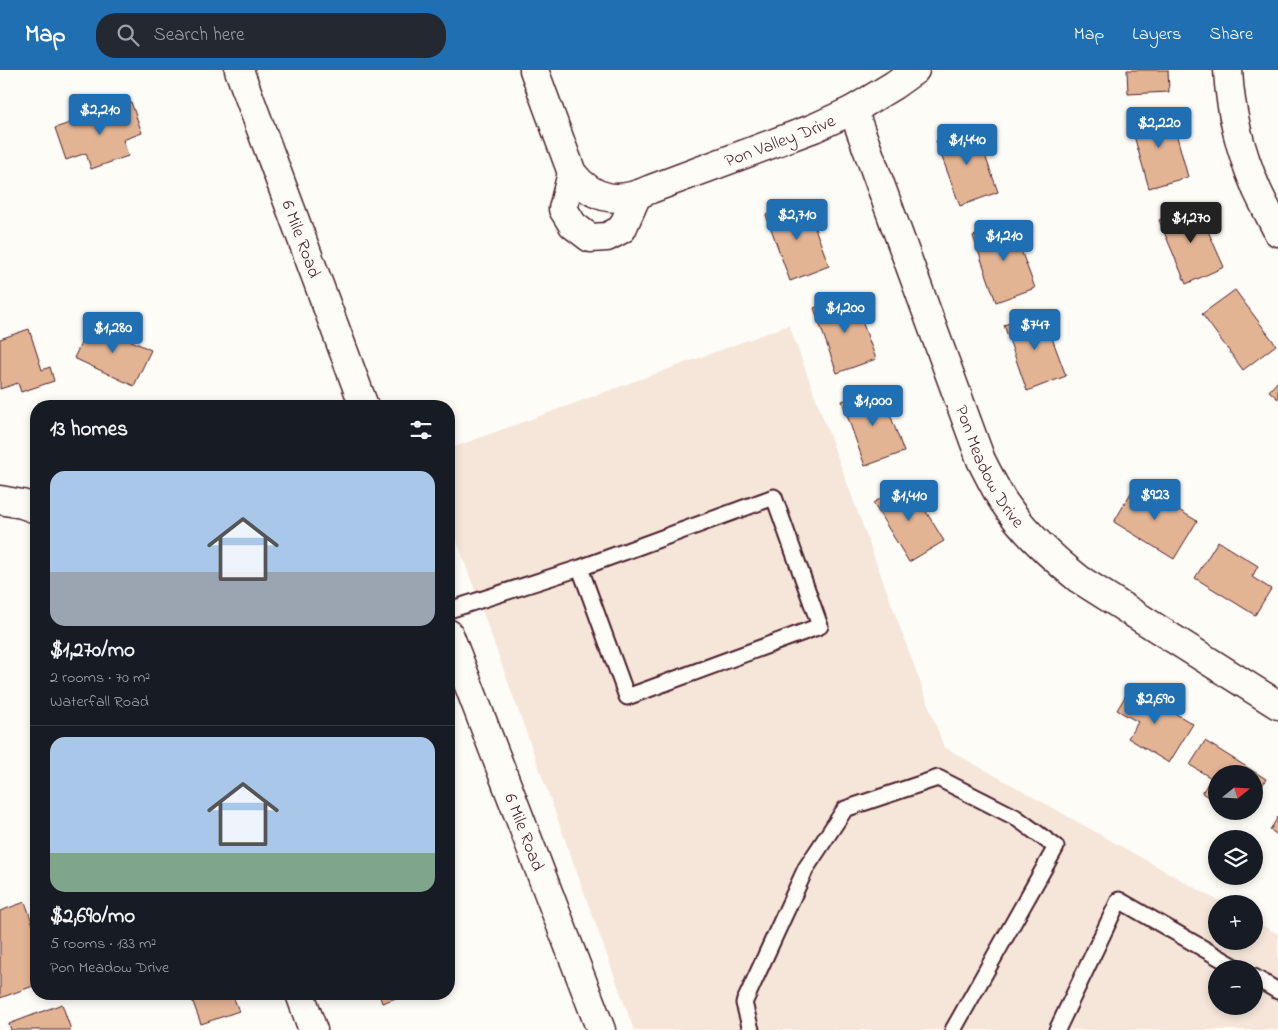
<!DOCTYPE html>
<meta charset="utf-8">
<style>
body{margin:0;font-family:"Indie Flower",sans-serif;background:#242831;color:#f1f3f6;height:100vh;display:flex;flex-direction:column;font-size:19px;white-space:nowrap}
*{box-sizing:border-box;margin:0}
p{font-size:16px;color:#9ea1a6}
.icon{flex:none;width:28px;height:28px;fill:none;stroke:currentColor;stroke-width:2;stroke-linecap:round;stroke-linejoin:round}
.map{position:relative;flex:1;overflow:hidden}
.panel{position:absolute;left:30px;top:330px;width:425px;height:600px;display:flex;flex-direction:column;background:#171b24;border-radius:20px;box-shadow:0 2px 8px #0003}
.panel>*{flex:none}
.needle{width:32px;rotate:72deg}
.fabs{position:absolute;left:1208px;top:695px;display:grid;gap:10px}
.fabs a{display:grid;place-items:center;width:55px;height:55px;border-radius:50%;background:#171b24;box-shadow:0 2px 8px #0003;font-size:25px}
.price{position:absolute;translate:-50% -42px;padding:0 11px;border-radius:5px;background:#1f6fb2;color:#fff;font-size:16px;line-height:32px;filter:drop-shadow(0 1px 2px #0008)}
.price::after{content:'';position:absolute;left:50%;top:30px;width:15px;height:11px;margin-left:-8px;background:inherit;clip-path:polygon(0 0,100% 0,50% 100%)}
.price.on{background:#222;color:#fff}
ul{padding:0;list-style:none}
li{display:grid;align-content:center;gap:10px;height:265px;padding:0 20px}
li+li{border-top:1px solid #363941}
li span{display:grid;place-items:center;height:155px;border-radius:15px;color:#555}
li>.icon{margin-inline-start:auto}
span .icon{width:90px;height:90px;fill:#fffc;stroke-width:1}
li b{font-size:21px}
h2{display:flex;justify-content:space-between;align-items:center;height:60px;padding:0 20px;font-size:21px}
header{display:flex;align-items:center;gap:30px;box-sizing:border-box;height:70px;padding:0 25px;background:#1f6fb2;color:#fff}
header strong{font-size:24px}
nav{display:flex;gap:28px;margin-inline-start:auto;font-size:18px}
.search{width:350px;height:45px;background:#242831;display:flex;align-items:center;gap:12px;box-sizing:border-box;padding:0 18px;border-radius:20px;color:#9ea1a6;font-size:19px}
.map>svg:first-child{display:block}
.built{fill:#f5e6d9;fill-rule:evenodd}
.building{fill:#e3b494;stroke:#4a1f2b}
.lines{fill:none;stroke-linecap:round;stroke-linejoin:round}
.lane-casing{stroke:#4a1f2b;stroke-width:19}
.street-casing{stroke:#4a1f2b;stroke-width:31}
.secondary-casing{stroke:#4a1f2b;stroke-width:31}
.lane{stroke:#fdfcf7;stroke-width:15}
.street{stroke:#fdfcf7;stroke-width:28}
.secondary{stroke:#fdfcf7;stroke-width:28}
.labels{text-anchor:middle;stroke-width:4;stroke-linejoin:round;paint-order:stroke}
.street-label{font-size:18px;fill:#4a1f2b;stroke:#fdfcf7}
</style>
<header>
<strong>Map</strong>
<div class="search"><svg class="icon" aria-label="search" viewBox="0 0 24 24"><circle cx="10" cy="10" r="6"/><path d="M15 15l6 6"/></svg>Search here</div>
<nav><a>Map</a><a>Layers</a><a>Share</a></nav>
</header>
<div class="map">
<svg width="1278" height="960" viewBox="0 0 1278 960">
<rect width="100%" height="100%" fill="#fdfcf7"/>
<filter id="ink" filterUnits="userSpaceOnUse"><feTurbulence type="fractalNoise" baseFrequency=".02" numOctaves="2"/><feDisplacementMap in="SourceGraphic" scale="10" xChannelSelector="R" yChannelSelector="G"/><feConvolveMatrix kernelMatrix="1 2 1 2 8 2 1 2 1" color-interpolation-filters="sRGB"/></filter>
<g filter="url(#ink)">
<path class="built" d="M 789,255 L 944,677 L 1224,834 L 1216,834 L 1216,871 L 1254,871 L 1254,851 L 1278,864 L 1278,960 L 634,960 L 449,449 L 449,379 ZM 1216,899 L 1254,899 L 1254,936 L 1216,936 Z"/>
<g class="building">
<path d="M 1127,0 L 1168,0 L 1169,22 L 1128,24 Z"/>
<path d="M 131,32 L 142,63 L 123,70 L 128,86 L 91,99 L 86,83 L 66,90 L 55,58 Z"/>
<path d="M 1170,41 L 1188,107 L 1149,118 L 1130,52 Z"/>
<path d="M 975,57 L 998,122 L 960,136 L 936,71 Z"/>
<path d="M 805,131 L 829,196 L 790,211 L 766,145 Z"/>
<path d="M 1196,134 L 1224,197 L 1186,214 L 1159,150 Z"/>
<path d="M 1011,153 L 1035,218 L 996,232 L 973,166 Z"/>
<path d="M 1235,220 L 1276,275 L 1243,300 L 1202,244 Z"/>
<path d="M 852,224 L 876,289 L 837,303 L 814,238 Z"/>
<path d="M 1042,241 L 1066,306 L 1027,321 L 1004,255 Z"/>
<path d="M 91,252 L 151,280 L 134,316 L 74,288 Z"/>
<path d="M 29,259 L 42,300 L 50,297 L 54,311 L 21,322 L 18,313 L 0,319 L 0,269 Z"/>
<path d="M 1278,311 L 1278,329 L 1269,321 Z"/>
<path d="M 880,317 L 904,382 L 865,396 L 842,331 Z"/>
<path d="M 908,412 L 944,471 L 909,492 L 873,433 Z"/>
<path d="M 1136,414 L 1197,451 L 1174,489 L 1114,452 Z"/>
<path d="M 1218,471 L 1258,496 L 1252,507 L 1271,519 L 1255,545 L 1195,508 Z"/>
<path d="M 1131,617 L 1193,654 L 1169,693 L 1128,668 L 1138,652 L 1117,640 Z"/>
<path d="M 1205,671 L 1266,709 L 1254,730 L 1254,704 L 1216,704 L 1216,732 L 1202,723 L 1211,708 L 1190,695 Z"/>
<path d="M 1278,747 L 1278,765 L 1270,760 Z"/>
<path d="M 25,832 L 36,863 L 36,915 L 0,928 L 0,841 Z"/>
<path d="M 190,924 L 232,924 L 239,941 L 201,954 Z"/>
<path d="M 379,924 L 407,924 L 382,933 Z"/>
<path d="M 62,934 L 71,960 L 11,960 L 9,954 Z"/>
</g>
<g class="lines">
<defs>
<g id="lane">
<path d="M 449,540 L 580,498 L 774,427 L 820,556 L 627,627 L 580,498"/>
<path d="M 1254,907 L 1278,921"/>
<path d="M 751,960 L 744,933 L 806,798 L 845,739 L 938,708 L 1015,747 L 1056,777 L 953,960"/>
<path d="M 1057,960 L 1119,830 L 1239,899"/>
</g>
<g id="street">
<path id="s1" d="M 534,0 L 572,103 C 594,131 619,134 651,119 L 814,58 L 853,40 L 894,15 L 915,0"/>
<path d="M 1228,0 C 1230,40 1241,83 1257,120 C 1264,135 1271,148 1278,162"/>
<path id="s2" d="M 853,40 L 981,390 C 988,404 995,418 1003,431 C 1024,462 1050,486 1079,509 L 1278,635"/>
<path d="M 572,103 L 563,139 L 573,155 L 590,168 L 607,167 L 622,159 L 637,125"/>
<path d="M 0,430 L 22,434 L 36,439"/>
<path d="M 300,924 L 313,960"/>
</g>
<g id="secondary">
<path id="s3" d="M 239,0 L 364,336"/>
<path id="s4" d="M 449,564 L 601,960"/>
</g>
</defs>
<use href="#lane" class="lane-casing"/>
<use href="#street" class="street-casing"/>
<use href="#secondary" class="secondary-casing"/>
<use href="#lane" class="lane"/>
<use href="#street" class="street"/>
<use href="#secondary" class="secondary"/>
</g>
</g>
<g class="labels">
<g class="street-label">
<text dy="6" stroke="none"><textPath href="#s1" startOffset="336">Pon Valley Drive</textPath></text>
<text dy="6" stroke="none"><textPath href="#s3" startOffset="180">6 Mile Road</textPath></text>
<text dy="6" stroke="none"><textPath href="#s2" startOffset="382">Pon Meadow Drive</textPath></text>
<text dy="6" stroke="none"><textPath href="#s4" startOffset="212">6 Mile Road</textPath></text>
</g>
</g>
</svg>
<div class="fabs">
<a><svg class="needle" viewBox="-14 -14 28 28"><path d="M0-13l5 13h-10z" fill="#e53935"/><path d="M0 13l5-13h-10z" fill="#9ea1a6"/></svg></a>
<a><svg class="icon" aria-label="layers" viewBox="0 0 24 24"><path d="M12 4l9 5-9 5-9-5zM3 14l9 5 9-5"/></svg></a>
<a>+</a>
<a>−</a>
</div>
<b class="price" style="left:100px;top:66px">$2,210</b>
<b class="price" style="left:1159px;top:79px">$2,220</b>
<b class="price" style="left:967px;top:96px">$1,440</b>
<b class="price" style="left:797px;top:171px">$2,710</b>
<b class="price on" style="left:1191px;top:174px">$1,270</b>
<b class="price" style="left:1004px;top:192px">$1,210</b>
<b class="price" style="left:845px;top:264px">$1,200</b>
<b class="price" style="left:1035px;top:281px">$747</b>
<b class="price" style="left:113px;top:284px">$1,280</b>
<b class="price" style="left:873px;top:357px">$1,000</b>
<b class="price" style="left:1155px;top:451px">$923</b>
<b class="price" style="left:909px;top:452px">$1,410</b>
<b class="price" style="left:1155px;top:655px">$2,690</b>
<section class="panel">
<h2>13 homes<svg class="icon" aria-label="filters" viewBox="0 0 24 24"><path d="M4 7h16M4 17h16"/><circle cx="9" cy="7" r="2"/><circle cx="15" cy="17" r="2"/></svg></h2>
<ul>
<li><span style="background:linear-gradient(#a9c7e8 65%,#9aa5b1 0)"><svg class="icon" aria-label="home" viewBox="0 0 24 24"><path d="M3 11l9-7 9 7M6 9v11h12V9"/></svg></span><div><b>$1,270/mo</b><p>2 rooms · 70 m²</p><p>Waterfall Road</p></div></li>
<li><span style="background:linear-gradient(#a9c7e8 75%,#7fa58c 0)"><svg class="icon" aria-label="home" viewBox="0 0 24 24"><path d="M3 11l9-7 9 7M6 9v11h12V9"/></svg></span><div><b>$2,690/mo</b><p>5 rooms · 133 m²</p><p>Pon Meadow Drive</p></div></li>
</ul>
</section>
</div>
